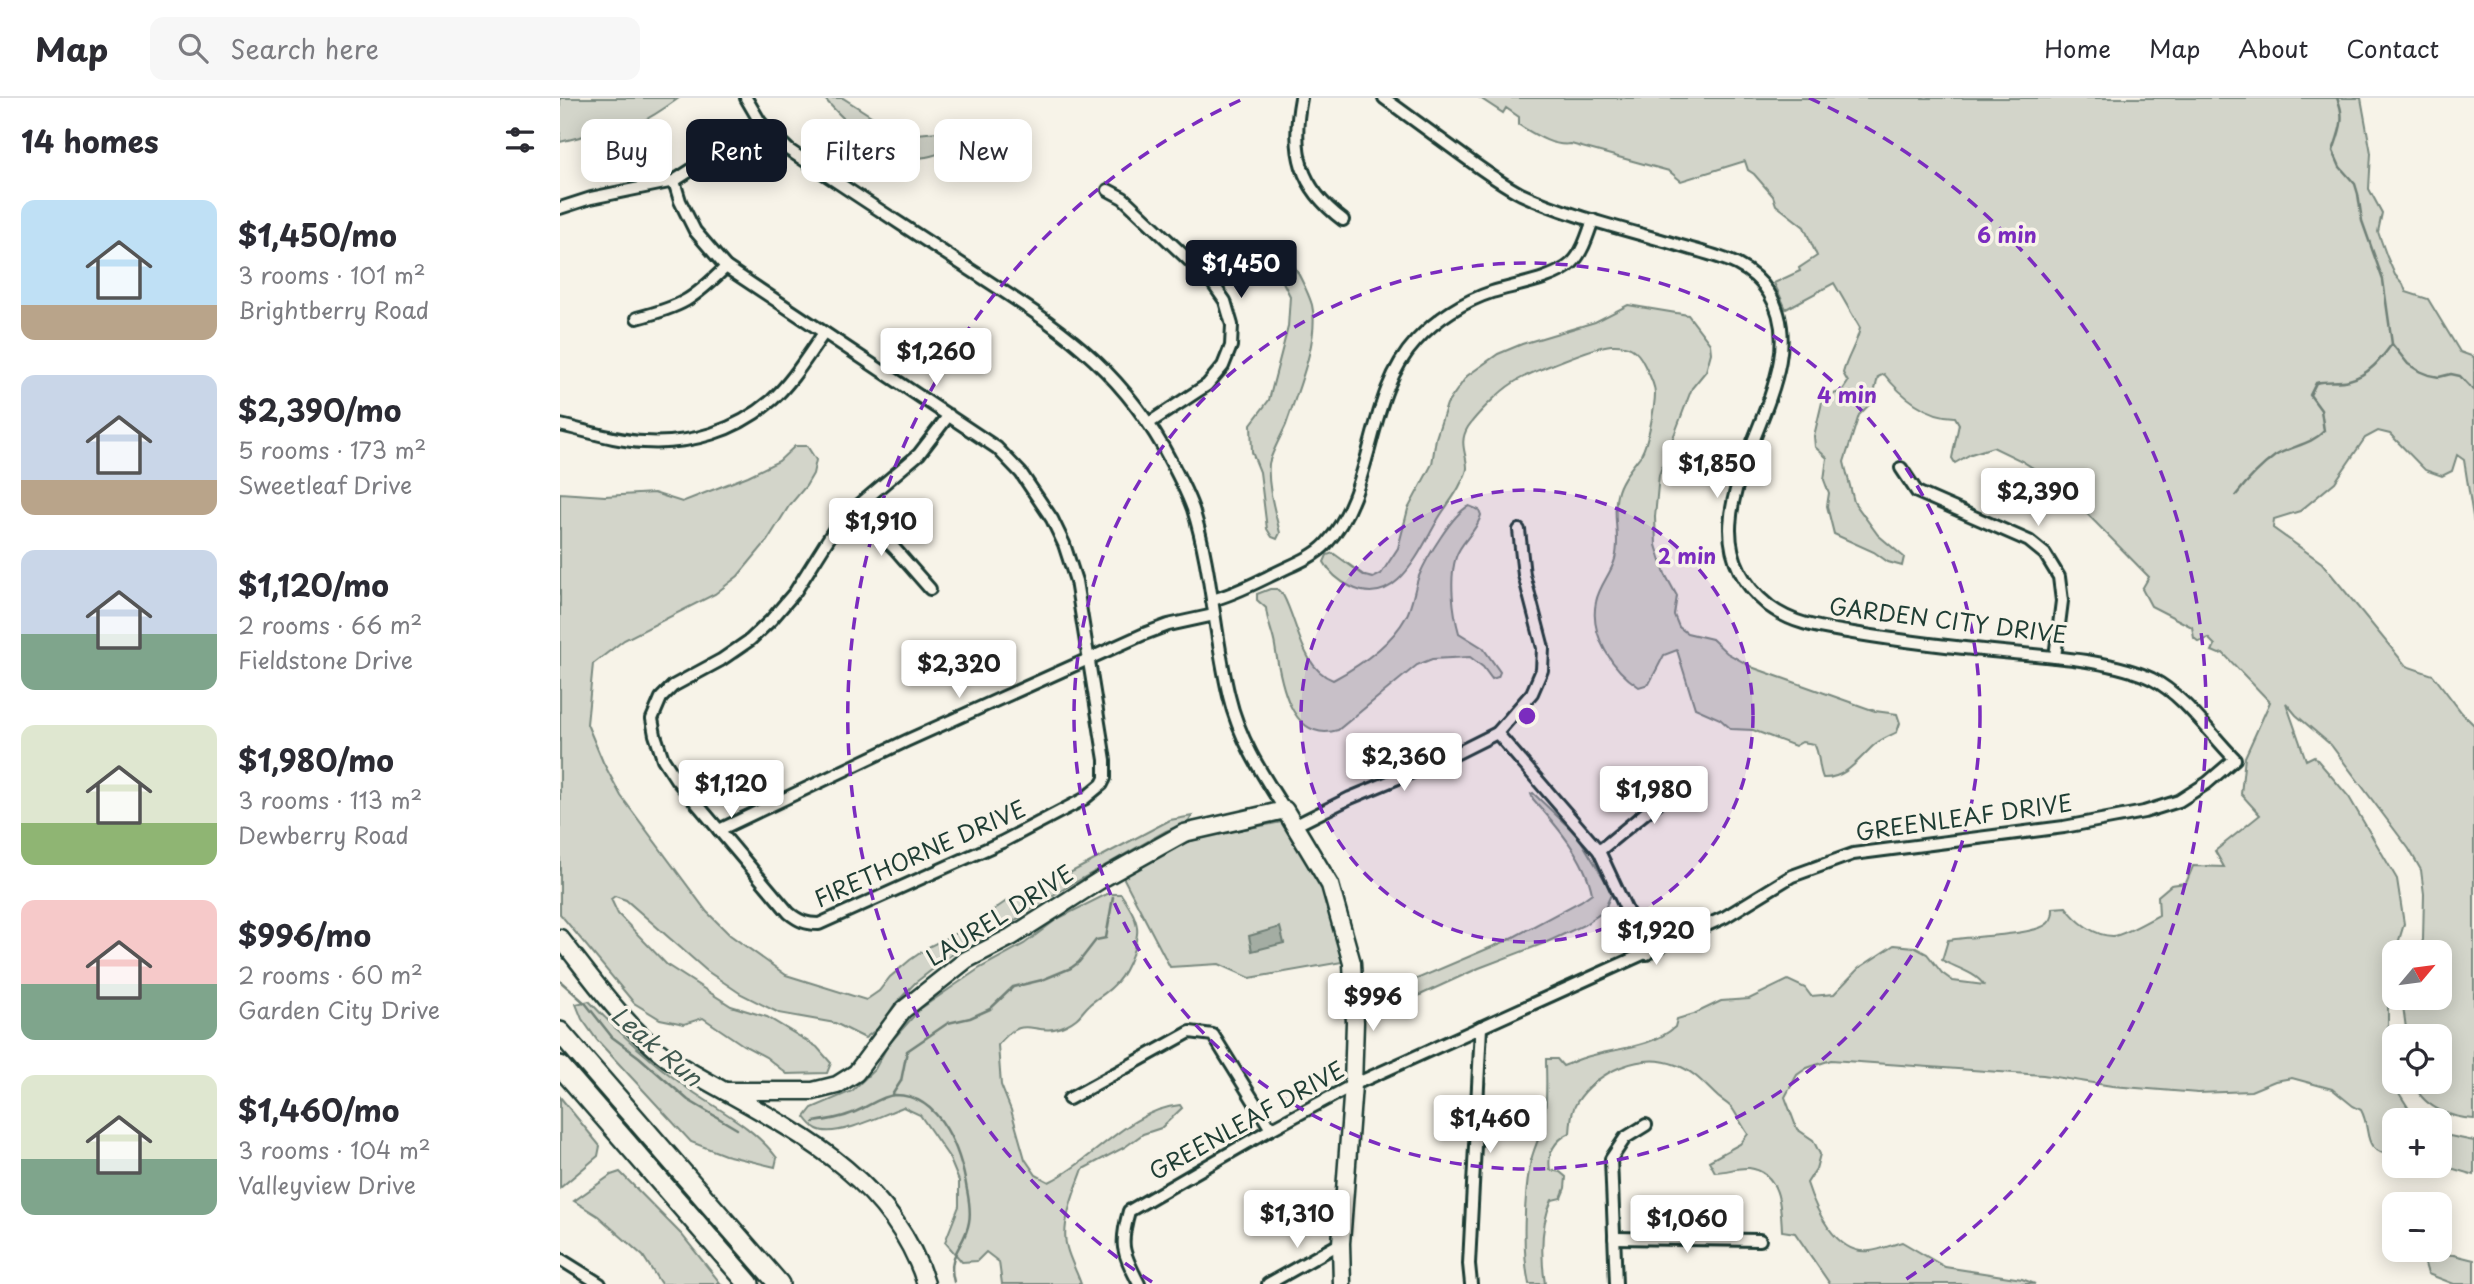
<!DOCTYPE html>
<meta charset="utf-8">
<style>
body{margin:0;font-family:"Playpen Sans",sans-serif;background:#f7f7f7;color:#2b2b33;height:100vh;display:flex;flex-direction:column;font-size:26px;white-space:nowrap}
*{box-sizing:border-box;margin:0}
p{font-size:23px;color:#7c7c81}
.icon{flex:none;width:38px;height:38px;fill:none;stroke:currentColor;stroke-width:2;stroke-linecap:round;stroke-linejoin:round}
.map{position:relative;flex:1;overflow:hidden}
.side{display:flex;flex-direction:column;background:#fff;width:560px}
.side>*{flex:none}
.hud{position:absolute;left:21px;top:21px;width:665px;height:63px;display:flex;gap:14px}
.needle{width:46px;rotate:61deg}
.controls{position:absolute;left:1822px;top:842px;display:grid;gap:14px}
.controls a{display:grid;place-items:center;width:70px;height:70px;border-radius:14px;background:#fff;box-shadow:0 4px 18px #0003;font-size:35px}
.price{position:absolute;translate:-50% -60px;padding:0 16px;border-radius:7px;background:#fff;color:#222;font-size:23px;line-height:46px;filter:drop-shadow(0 2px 4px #0008)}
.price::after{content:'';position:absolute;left:50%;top:42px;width:21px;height:16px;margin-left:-10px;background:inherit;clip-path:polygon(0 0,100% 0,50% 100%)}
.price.selected{background:#111827;color:#fff}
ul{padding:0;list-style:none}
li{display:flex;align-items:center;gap:21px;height:175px;padding:0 21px}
li span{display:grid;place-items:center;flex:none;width:196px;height:140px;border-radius:14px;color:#555}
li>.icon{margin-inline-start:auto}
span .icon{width:84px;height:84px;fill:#fffc;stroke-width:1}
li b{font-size:30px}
h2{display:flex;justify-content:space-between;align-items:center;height:84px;padding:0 21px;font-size:30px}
.tag{padding:0 24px;border-radius:14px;background:#fff;box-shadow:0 4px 18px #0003;font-size:24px;line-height:63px}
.tag.selected{background:#111827;color:#fff}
header{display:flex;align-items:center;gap:42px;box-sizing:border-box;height:98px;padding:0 35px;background:#fff;border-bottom:2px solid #e1e1e2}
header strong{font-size:33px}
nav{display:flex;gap:38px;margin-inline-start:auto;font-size:24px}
.search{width:490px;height:63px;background:#f7f7f7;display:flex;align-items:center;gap:18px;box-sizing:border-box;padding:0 24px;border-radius:14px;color:#7c7c81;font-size:26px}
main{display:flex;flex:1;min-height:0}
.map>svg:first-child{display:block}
.green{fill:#d3d5ca;stroke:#79897f;stroke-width:2}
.water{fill:#a4ada3;stroke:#6f8077;stroke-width:2}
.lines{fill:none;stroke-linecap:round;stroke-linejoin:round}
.stream{stroke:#6f8077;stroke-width:2.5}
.street-casing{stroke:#1f3d34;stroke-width:16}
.secondary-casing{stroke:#1f3d34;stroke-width:21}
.highway-casing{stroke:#1f3d34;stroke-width:24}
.street{stroke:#f7f3e8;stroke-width:10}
.secondary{stroke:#f7f3e8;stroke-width:16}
.highway{stroke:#f7f3e8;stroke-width:19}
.ring{fill:none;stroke:#7b2cbf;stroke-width:3.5;stroke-dasharray:12 9}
.labels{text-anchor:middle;stroke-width:7;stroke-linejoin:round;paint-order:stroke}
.street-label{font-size:23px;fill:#1f3d34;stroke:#f7f3e8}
.water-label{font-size:24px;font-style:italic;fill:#405950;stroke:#f7f3e8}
.centre{fill:#7b2cbf;stroke:#f7f3e8;stroke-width:3.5}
.ring-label{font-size:21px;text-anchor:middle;font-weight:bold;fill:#7b2cbf;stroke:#f7f3e8;stroke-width:7;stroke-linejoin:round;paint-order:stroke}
</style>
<header>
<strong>Map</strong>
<div class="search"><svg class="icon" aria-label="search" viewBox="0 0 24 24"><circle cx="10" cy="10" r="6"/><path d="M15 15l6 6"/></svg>Search here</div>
<nav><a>Home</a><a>Map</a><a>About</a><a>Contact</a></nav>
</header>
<main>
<section class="side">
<h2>14 homes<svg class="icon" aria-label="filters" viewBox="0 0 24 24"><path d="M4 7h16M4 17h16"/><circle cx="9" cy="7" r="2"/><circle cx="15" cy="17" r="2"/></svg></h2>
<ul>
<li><span style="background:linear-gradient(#bfe0f5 75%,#b9a48a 0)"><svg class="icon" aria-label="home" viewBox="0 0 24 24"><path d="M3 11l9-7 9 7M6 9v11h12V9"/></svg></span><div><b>$1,450/mo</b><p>3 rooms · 101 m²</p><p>Brightberry Road</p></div></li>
<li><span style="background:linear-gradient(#c9d6e8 75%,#b9a48a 0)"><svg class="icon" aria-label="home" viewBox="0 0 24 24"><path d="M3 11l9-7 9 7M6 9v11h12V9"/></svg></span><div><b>$2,390/mo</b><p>5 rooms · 173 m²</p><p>Sweetleaf Drive</p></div></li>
<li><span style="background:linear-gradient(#c9d6e8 60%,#7fa58c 0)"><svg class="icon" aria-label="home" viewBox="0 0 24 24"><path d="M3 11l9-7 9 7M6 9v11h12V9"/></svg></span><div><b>$1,120/mo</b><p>2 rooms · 66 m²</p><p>Fieldstone Drive</p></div></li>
<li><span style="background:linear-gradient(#dfe7d0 70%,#8fb573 0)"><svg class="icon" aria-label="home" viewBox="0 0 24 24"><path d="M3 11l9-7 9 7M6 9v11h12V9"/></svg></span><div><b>$1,980/mo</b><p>3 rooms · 113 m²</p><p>Dewberry Road</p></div></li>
<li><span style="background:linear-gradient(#f6c9c9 60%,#7fa58c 0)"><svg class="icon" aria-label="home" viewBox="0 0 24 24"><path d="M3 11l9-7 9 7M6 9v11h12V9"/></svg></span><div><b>$996/mo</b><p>2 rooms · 60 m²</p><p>Garden City Drive</p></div></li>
<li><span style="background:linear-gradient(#dfe7d0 60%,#7fa58c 0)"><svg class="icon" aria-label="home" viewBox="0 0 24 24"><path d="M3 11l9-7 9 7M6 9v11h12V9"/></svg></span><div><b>$1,460/mo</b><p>3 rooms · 104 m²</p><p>Valleyview Drive</p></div></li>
</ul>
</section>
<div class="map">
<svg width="1914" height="1186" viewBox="0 0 1914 1186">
<rect width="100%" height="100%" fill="#f7f3e8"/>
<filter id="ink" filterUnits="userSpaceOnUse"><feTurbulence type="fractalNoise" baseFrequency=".0143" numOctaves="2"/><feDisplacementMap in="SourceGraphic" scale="14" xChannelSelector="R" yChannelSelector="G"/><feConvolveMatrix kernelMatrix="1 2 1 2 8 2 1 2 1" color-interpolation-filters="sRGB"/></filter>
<g filter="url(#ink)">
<g class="green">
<path d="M 0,0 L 119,0 C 90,21 63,37 26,41 L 24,38 L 0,44 Z"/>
<path d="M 264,0 L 283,0 L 319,23 L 347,37 L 397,32 L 405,38 L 403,47 C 391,51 378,57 366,59 C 327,65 287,26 264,0 Z"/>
<path d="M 920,0 L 1801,0 L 1811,55 L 1809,91 L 1822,115 L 1818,134 L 1827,159 L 1835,177 L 1843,186 L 1846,194 L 1868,201 L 1900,254 L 1914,259 L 1914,425 L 1904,362 L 1897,357 L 1892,373 L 1882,378 L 1865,372 L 1830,336 L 1818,333 L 1805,340 L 1775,384 L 1740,413 L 1714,421 L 1713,430 L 1762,465 L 1846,568 L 1873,577 L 1902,615 L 1914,627 L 1914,1021 C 1891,1020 1860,1008 1854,984 L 1880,984 L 1880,938 L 1847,938 L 1843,908 L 1845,900 L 1880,900 L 1880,854 L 1858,854 L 1863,842 L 1864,796 L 1861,772 L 1849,751 L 1771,647 L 1736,617 L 1726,605 L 1746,662 L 1754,658 L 1789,699 L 1837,781 L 1844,826 L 1828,878 L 1828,946 L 1832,984 L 1856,1022 L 1834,1022 L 1834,1058 C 1799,1052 1813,1034 1801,1012 L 1793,1008 L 1772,991 L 1732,980 L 1715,983 L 1691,993 L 1638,995 L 1552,988 L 1483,977 L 1271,962 L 1247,970 L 1237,977 L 1225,999 L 1237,1031 L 1253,1042 L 1260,1056 L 1256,1071 L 1247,1085 C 1255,1110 1276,1158 1310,1153 C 1320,1152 1331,1147 1342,1144 L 1385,1169 L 1462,1181 L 1475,1186 L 1270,1186 L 1235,1135 L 1222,1133 C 1221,1108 1220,1074 1189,1070 C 1178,1069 1167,1074 1155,1074 L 1149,1063 L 1180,1046 L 1188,1036 C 1183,1029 1179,1021 1174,1013 C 1171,1007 1164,1004 1158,999 C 1145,987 1134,973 1116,967 C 1081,953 1037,974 1017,1004 C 1011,1013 1011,1024 1010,1035 C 995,1042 987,1055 990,1072 L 1000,1074 L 1006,1079 L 1005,1090 L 1001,1100 L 992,1102 C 980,1127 981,1159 985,1186 L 969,1186 C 962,1154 964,1099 970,1067 C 972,1053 980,1040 983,1026 C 988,1004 986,982 986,961 L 997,961 L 1003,968 C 1009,966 1016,962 1023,960 C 1053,950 1090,951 1115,929 L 1117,921 L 1134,916 L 1161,903 L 1189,901 L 1228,882 L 1245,890 L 1251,898 L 1274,896 L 1299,870 L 1334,847 L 1354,849 L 1367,856 L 1382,875 L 1393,883 L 1424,887 C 1415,874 1396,870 1382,862 L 1388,842 C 1409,838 1476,838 1488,825 C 1493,821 1493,815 1493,810 L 1506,809 C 1516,823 1534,838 1553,838 C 1562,838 1590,822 1599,817 L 1598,798 L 1611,787 L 1626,785 L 1633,768 L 1664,769 L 1655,753 L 1700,717 L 1681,696 L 1685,659 L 1710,604 L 1663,555 L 1659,556 L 1652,553 L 1655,547 L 1648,540 L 1639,544 L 1634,540 L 1632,529 L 1591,508 L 1582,491 L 1589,479 L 1498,386 L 1462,363 L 1433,349 L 1411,356 L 1395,365 L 1392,360 L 1399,326 L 1395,319 C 1367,319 1341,298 1324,276 L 1318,279 L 1312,304 L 1299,317 L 1284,364 L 1294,404 L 1318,437 L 1344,459 L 1342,468 L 1328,464 L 1314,454 L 1274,436 L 1267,408 L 1269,395 L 1264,382 L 1267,360 L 1255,349 L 1254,338 L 1263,300 L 1282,293 L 1288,284 L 1283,275 C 1287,259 1297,246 1300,230 L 1274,185 L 1226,211 L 1214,185 L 1240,173 L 1239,170 L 1257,158 L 1244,129 L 1216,107 L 1213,98 L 1194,76 L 1188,72 L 1185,63 L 1121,83 L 1109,73 L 1011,46 C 993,49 974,36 959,27 L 959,19 L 946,10 L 943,15 Z"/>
<path d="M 714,152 L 729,158 C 737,174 747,190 752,207 C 760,241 737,294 726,327 C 722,336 710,358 709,366 C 707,388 715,414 720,435 L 717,441 L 712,439 L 707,431 L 700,374 L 692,354 L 691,326 L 709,302 L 728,229 L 730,198 L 711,160 Z"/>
<path d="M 1068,207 L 1128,217 L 1150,246 L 1151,255 L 1146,273 L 1132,290 L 1099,377 L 1095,419 L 1096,447 L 1105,476 L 1117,498 L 1114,517 L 1119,529 L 1127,535 L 1152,541 L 1167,555 L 1194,570 L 1315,613 L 1337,616 L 1340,625 L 1337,634 C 1330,638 1319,642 1313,648 C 1298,662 1285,681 1263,680 C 1258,669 1260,655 1254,646 L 1242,644 L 1235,648 L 1193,632 L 1171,631 L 1160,621 L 1135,610 L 1117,552 L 1104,557 L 1089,586 L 1079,589 C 1053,572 1029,537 1036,504 C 1039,488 1051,476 1055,461 C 1061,440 1052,418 1057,397 C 1060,382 1072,369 1081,357 C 1088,345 1095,309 1095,295 C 1095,286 1088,274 1084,266 C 1077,251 1068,246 1051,247 C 1036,248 966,276 953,285 C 940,293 916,317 908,329 C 898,345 907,356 907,370 C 907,375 903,381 901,385 C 895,399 883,411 876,425 C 858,456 835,511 791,489 C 779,483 770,476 764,464 L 767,457 L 773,455 L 805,478 L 813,480 L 821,476 L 838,450 L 848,411 L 872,366 L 876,340 L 887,306 L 907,278 L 938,256 L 962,246 L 1035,224 Z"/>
<path d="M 235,348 L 247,348 L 256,362 L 253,376 L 246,388 L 229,408 L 207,443 L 178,478 L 155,496 L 64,542 L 33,566 L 27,626 L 43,664 L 61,698 L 147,814 L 170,837 L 226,877 L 306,902 L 319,893 L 330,879 L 350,862 L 370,848 L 409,829 L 445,804 L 472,790 L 504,778 L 610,722 L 632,718 L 628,725 L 606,733 L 488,800 L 445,829 L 391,857 L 355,885 L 334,907 L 321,928 L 305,940 L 275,925 L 219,915 L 181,896 L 147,873 L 66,802 L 55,798 L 51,801 L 58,816 L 107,867 L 171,908 L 207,919 L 257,949 L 271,965 L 267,975 L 227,976 L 206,959 L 183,947 L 143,920 L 124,926 L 100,921 L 74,905 L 0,816 L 0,395 L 45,398 L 94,395 L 122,404 L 188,378 L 219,363 Z"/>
<path d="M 909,408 L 919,412 L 921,417 C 917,434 901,443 896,459 C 889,480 893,514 899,535 L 923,550 L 940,574 L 938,579 L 932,581 L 923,569 L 910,559 L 872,561 L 857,567 L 778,632 C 730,646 720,581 715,548 C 713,535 707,524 706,510 L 697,502 L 697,496 L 710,491 L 717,491 L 723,497 C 738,524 741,570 773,582 C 799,568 831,546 846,519 C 853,506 854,491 859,478 C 866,461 893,415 909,408 Z"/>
<path d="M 973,695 L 1018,738 L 1052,794 L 1044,813 L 1024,827 L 987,844 L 919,870 L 823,914 L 812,916 L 810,908 L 826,894 L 948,842 L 1021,803 L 1032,795 C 1025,760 996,727 973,701 L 971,696 Z"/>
<path d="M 722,724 C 766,765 770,808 782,864 L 690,880 L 659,866 L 610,869 L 563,779 L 624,745 L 651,737 Z"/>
<path d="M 547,796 L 561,796 C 568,807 579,822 577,836 C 575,853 565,878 552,889 C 545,896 537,900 530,906 C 520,915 521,920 506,927 C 474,942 466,912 438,947 L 441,987 L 451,1012 L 465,1061 L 476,1077 L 489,1084 C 534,1062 569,1012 620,1007 L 622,1010 L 601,1030 L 583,1036 L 565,1049 L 523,1071 C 515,1092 500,1128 507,1150 C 510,1162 517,1174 521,1186 L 442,1186 L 439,1164 L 426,1154 L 417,1163 L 402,1164 L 385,1144 L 399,1108 L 399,1083 L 389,1059 L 360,1017 L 343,1009 C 324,1016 276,1041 257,1031 C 253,1029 248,1023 245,1019 L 252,1010 L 292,993 L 315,971 L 328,947 L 360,911 L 420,870 L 464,846 L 497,821 Z"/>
<path d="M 29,903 C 58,934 89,962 123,987 C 156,1011 191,1026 217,1060 L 215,1069 L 165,1057 L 131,1044 L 37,942 L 22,921 L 16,906 Z"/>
<path d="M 0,999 L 40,1048 L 38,1058 L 0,1090 Z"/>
<path d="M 1880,1036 L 1914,1043 L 1914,1077 L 1880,1067 Z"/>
<path d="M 60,1074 L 122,1137 L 161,1186 L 101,1186 L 83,1158 L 38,1118 L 14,1103 L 51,1077 Z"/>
<path d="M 1869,1156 L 1894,1157 L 1914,1162 L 1914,1186 L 1894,1186 L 1868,1176 L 1863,1159 Z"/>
</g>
<path class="water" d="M 720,829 L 724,845 L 692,853 L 689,838 Z"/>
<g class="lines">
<g class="stream">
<path d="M 1777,0 C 1786,20 1780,32 1773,53 L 1780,69 L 1795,86 L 1798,96 L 1802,123 L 1823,182 L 1832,246 L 1848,266 L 1859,273 L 1869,277 L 1879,279 L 1891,276 L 1900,278 L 1914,293"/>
<path d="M 1676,397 C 1687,383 1700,369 1715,358 C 1731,348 1751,347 1764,333 L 1761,312 L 1750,297 L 1756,285 C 1767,282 1778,285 1789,282 C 1809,277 1821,261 1832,246"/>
<path d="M 0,883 L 26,906 L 52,939 L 79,959 L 128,1002 L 177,1031"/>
<path d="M 332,997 L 341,983 L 347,953 L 388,925 L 410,920 L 430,911 L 453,889 L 482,882 L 511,870 L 519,864 L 536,842 L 546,840 L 553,799"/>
<path d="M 254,1024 C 268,1022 282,1020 295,1014 C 308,1009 321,998 335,997 C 382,997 401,1055 407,1092 C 409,1102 411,1114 409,1124 C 405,1149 386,1155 394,1184"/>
</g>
<defs>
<g id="street">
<path d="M 186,0 L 200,24 L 229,52 C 285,90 341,126 397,163 C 482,219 550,257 603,349 C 614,369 625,389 633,411 C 652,472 654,537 669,598 C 679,641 702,676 725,712"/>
<path d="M 741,0 C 731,53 739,89 783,122"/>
<path d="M 114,83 L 120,103 L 135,133 L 166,169 L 437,350 L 461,375 L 492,421 L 504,446 L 516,483 L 545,662 L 545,680 L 542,686 L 524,701 L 442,744 L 259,826 C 246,826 239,823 229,815 L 116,681 L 103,661 L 95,637 L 92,621 L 101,600 L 113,588 L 161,562 L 190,542 L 211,522 L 235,494 L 279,424 L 359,356 L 389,317"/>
<path d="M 548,92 L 563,100 L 651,183 L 665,203 L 672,227 L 671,248 L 663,268 L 647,287 L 589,325"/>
<path d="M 0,110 L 31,100 L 114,83 L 181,40 L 200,24"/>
<path d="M 77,220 C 123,208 132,202 166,169"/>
<path d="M 0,327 C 27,333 56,343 84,344 C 130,347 176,333 212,302 C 233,283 248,257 264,235"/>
<path d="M 1341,370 L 1357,394 L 1469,443 L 1485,456 L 1499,479 L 1502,503 L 1495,559"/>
<path d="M 294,410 L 335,451 L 370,491"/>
<path d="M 652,502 C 675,496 695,485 716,475 C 732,467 754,459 766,446 C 816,392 805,298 856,243 C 876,221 904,203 932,194 C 955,187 995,181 1012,165 C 1023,154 1028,136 1033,122"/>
<path d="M 937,635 L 1039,753 L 1087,856"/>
<path d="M 736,727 L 790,700 L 891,658 L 937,635 L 972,595 L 982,572 L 983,550 L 964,477 L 959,432"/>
<path d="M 159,732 L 346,643 L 584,536 L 608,527 L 654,517"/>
<path d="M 1039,753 L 1129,679"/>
<path d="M 509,1001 L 630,934 L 653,937 L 711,1031"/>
<path d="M 1054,1140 L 1200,1142"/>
<path d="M 0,1161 L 40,1186"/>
<path d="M 579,1186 C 563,1154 559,1149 569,1113 L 711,1031 L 793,987 L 1165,819 L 1232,778 L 1293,756 L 1504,729 L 1584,714 L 1619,703 L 1647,685 L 1675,661 C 1649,635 1625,598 1592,581 C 1555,563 1495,559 1453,555 C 1400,550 1347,544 1293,535 C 1263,530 1234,527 1209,508 C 1097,418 1268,290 1209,195 C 1189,163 1154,158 1121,148 C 1069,132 1010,119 961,96 C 940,85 921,71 902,57 C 876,38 850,19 824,0"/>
<path d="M 708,1186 L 781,1145"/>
<path d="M 911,1186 L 909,1166 L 921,929"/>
<path d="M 1056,1186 L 1051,1061 L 1065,1040 L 1086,1027"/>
</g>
<g id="secondary">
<path d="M 0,840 C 34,883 64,927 107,960 C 207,1021 328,1065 366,1186"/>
<path d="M 165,993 L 253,993 L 277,987 L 296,975 L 343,912 L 406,862 L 451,839 L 545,779 L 624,735 L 725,712 L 770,787 L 792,865 L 795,924 L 793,987 L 781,1145 L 782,1186"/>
</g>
<g id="highway">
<path d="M 0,934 L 219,1186"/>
<path d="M 0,968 L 189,1186"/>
</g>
</defs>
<use href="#street" class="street-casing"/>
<use href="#secondary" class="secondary-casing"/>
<use href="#highway" class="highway-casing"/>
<use href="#street" class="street"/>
<use href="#secondary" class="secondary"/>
<use href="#highway" class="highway"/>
</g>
</g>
<circle cx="967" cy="618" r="226" fill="#7b2cbf" fill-opacity=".12"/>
<g class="ring">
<circle cx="967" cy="618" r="226"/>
<circle cx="967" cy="618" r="453"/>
<path d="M592 1184A679 679 0 0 1 685 0M1249 0A679 679 0 0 1 1342 1184"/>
</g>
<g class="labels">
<g class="street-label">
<text transform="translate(1388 523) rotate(7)" y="8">GARDEN CITY DRIVE</text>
<text transform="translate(1404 720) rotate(-8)" y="8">GREENLEAF DRIVE</text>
<text transform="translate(360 756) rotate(-24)" y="8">FIRETHORNE DRIVE</text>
<text transform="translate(440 818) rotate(-32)" y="8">LAUREL DRIVE</text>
<text transform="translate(687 1023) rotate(-29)" y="8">GREENLEAF DRIVE</text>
</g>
<g class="water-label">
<text transform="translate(96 949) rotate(40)" y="8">Leak Run</text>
</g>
</g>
<circle cx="967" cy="618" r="10" class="centre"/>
<g class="ring-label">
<text x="1447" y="145">6 min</text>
<text x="1287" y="305">4 min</text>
<text x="1127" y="466">2 min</text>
</g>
</svg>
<div class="controls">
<a><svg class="needle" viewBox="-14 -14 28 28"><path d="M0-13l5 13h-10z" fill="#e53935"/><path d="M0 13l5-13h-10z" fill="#7c7c81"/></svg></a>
<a><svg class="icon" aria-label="locate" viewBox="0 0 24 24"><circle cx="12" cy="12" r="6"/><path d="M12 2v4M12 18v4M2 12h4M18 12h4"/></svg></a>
<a>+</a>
<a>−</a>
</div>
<b class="price selected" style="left:681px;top:202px">$1,450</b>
<b class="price" style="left:376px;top:290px">$1,260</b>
<b class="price" style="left:1157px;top:402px">$1,850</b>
<b class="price" style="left:1478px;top:430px">$2,390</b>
<b class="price" style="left:321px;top:460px">$1,910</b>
<b class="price" style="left:399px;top:602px">$2,320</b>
<b class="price" style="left:844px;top:695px">$2,360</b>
<b class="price" style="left:171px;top:722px">$1,120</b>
<b class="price" style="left:1094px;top:728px">$1,980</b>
<b class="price" style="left:1096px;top:869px">$1,920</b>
<b class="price" style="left:813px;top:935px">$996</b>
<b class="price" style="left:930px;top:1057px">$1,460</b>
<b class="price" style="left:737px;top:1152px">$1,310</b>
<b class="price" style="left:1127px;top:1157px">$1,060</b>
<div class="hud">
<a class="tag">Buy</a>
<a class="tag selected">Rent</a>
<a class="tag">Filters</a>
<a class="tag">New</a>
</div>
</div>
</main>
